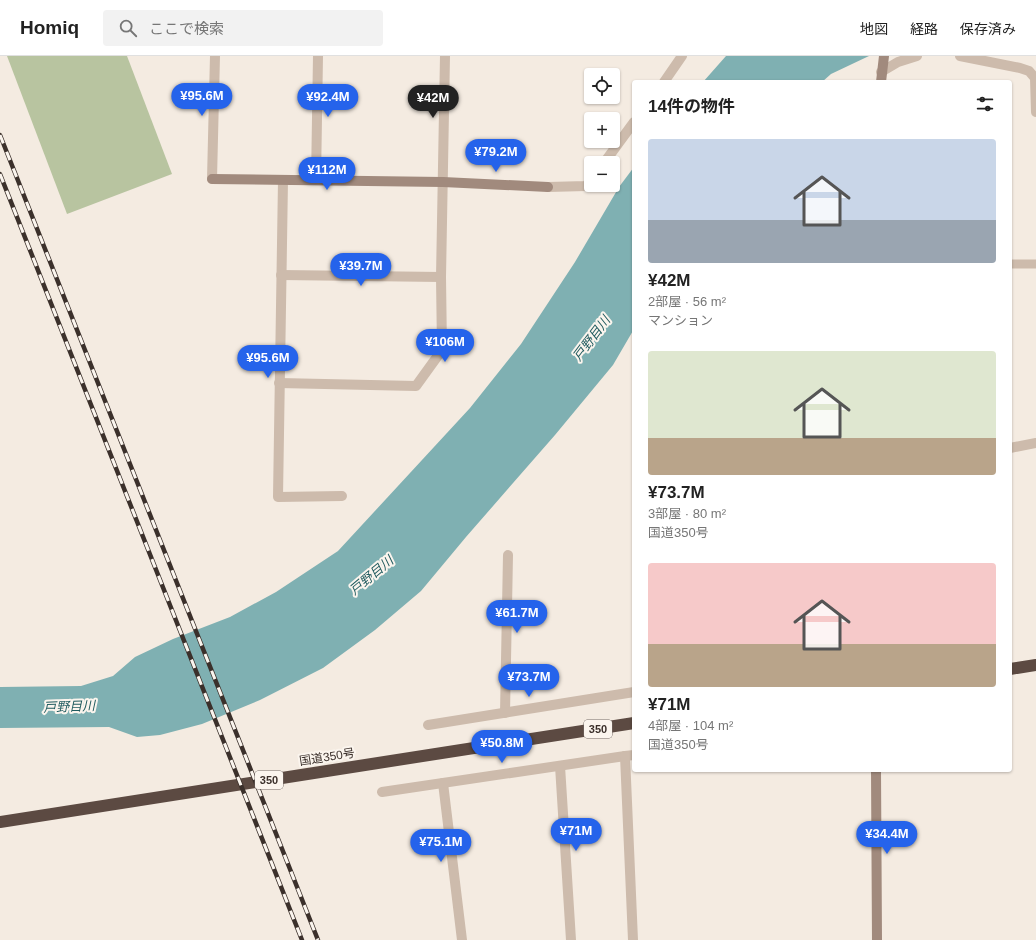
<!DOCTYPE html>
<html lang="ja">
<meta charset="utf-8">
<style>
body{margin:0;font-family:Arial,"Noto Sans JP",sans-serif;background:#f2f2f2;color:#222;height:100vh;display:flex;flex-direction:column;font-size:15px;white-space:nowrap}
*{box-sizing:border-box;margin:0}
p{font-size:13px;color:#767676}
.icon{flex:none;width:22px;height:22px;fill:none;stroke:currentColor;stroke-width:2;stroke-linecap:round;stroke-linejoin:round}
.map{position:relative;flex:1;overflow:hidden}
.side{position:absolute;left:632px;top:24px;width:380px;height:692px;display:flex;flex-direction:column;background:#fff;border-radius:4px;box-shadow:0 1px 3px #0004}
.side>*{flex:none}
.controls{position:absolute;left:584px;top:12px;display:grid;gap:8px}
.controls a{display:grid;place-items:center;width:36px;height:36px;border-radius:4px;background:#fff;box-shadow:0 1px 3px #0004;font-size:20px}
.price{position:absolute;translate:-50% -34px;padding:0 9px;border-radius:14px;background:#2563eb;color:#fff;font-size:13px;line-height:26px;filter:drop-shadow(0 1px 2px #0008)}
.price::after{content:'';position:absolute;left:50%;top:24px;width:12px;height:9px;margin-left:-6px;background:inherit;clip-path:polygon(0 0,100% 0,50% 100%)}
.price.current{background:#222;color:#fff}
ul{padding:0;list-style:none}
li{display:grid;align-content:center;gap:8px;height:212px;padding:0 16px}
li span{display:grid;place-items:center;height:124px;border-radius:4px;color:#555}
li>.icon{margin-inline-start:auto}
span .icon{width:72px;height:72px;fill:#fffc;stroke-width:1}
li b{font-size:17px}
h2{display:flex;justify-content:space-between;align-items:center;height:48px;padding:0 16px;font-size:17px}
header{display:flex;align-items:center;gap:24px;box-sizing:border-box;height:56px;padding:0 20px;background:#fff;border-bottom:1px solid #e0e0e0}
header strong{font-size:19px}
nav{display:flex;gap:22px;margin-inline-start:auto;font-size:14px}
.search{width:280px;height:36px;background:#f2f2f2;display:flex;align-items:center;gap:10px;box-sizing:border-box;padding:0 14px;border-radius:4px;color:#767676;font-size:15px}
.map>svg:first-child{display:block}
</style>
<header>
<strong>Homiq</strong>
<div class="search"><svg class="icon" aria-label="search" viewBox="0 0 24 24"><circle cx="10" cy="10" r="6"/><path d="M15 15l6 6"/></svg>ここで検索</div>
<nav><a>地図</a><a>経路</a><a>保存済み</a></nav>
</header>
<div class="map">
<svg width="1036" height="884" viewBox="0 0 1036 884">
<rect width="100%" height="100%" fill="#f4ebe1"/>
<polygon fill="#b8c4a0" points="7,0 127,0 172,118 67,158"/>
<g fill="#7fb0b2">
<polygon points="726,0 869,0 831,18 822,26 703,26"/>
<polygon points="634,111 634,273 613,309 555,379 466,481 421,535 375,574 323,612 260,644 202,668 160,679 137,681 109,671 0,672 0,631 81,630 113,620 135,601 173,583 230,561 276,536 338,495 470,352 521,288 575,206 619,131"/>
</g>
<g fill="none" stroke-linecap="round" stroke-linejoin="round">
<polyline stroke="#cdbbac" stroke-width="9" points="1010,208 1036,208"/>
<g stroke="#cdbbac" stroke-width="10">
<polyline points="960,0 1020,12 1029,15 1035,22 1036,56"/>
<polyline points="881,16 898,6 917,0"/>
<polyline points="664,26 682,0"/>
<polyline points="604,107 634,66"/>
<polyline points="212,123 215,0"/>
<polyline points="283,124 278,441 342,440"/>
<polyline points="316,124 318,0"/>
<polyline points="548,131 586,130 591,124"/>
<polyline points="281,219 441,221"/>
<polyline points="279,327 416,330 442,294 441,221 445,0"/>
<polyline points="1010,392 1036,387"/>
<polyline points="505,657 508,499"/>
<polyline points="428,669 634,636"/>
<polyline points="560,710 571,884"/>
<polyline points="443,727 462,884"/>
<polyline points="382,736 625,700"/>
<polyline points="633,884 625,700 634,699"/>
</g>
<g stroke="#a18a7d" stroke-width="10">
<polyline points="881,26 884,0"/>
<polyline points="212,123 443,126 548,131"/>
<polyline points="876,714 877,884"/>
</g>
<g stroke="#5c4a42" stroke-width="12">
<polyline points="1010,613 1036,609"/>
<polyline points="0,766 634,667"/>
</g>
<defs>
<g id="rail">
<polyline points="0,79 318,884"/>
<polyline points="0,118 302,884"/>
</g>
</defs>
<use href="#rail" stroke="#3b302b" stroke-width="4.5"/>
<use href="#rail" stroke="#fbf5ee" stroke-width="3" stroke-dasharray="9" stroke-linecap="butt"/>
</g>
<g text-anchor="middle" stroke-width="4" stroke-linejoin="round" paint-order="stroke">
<g fill="#fbf5ee" stroke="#756b66" stroke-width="1">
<rect x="584" y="664" width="28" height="18" rx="3"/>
<rect x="255" y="715" width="28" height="18" rx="3"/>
</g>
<g font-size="11" font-weight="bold" fill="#3b302b">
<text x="598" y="677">350</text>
<text x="269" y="728">350</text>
</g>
<g font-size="12" fill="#3b302b" stroke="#fbf5ee">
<text transform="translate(327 701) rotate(-9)" y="4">国道350号</text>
</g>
<g font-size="13" font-style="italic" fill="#1f5a5e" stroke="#fbf5ee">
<text transform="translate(591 282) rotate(-53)" y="5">戸野目川</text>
<text transform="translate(371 519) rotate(-40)" y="5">戸野目川</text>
<text transform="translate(69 650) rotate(-2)" y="5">戸野目川</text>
</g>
</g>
</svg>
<div class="controls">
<a><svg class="icon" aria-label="locate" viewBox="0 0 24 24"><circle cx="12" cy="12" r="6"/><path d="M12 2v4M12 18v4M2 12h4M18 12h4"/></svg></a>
<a>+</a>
<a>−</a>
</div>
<b class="price" style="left:202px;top:61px">¥95.6M</b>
<b class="price" style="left:328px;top:62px">¥92.4M</b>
<b class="price current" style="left:433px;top:63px">¥42M</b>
<b class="price" style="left:496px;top:117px">¥79.2M</b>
<b class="price" style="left:327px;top:135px">¥112M</b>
<b class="price" style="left:361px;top:231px">¥39.7M</b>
<b class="price" style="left:445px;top:307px">¥106M</b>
<b class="price" style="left:268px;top:323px">¥95.6M</b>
<b class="price" style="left:517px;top:578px">¥61.7M</b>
<b class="price" style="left:529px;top:642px">¥73.7M</b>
<b class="price" style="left:502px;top:708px">¥50.8M</b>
<b class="price" style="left:576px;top:796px">¥71M</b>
<b class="price" style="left:887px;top:799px">¥34.4M</b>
<b class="price" style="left:441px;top:807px">¥75.1M</b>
<section class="side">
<h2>14件の物件<svg class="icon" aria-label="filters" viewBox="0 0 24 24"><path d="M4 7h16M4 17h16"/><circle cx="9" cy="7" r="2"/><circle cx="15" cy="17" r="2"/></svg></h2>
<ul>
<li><span style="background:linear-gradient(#c9d6e8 65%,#9aa5b1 0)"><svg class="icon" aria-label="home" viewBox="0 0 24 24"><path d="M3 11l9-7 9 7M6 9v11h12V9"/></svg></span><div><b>¥42M</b><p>2部屋 · 56 m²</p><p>マンション</p></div></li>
<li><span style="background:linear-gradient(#dfe7d0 70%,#b9a48a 0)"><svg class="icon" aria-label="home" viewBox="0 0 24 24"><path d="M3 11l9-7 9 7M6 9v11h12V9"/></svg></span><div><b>¥73.7M</b><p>3部屋 · 80 m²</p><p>国道350号</p></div></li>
<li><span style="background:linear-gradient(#f6c9c9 65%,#b9a48a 0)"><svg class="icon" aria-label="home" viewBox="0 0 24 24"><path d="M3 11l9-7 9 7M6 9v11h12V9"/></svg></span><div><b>¥71M</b><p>4部屋 · 104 m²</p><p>国道350号</p></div></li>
</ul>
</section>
</div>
